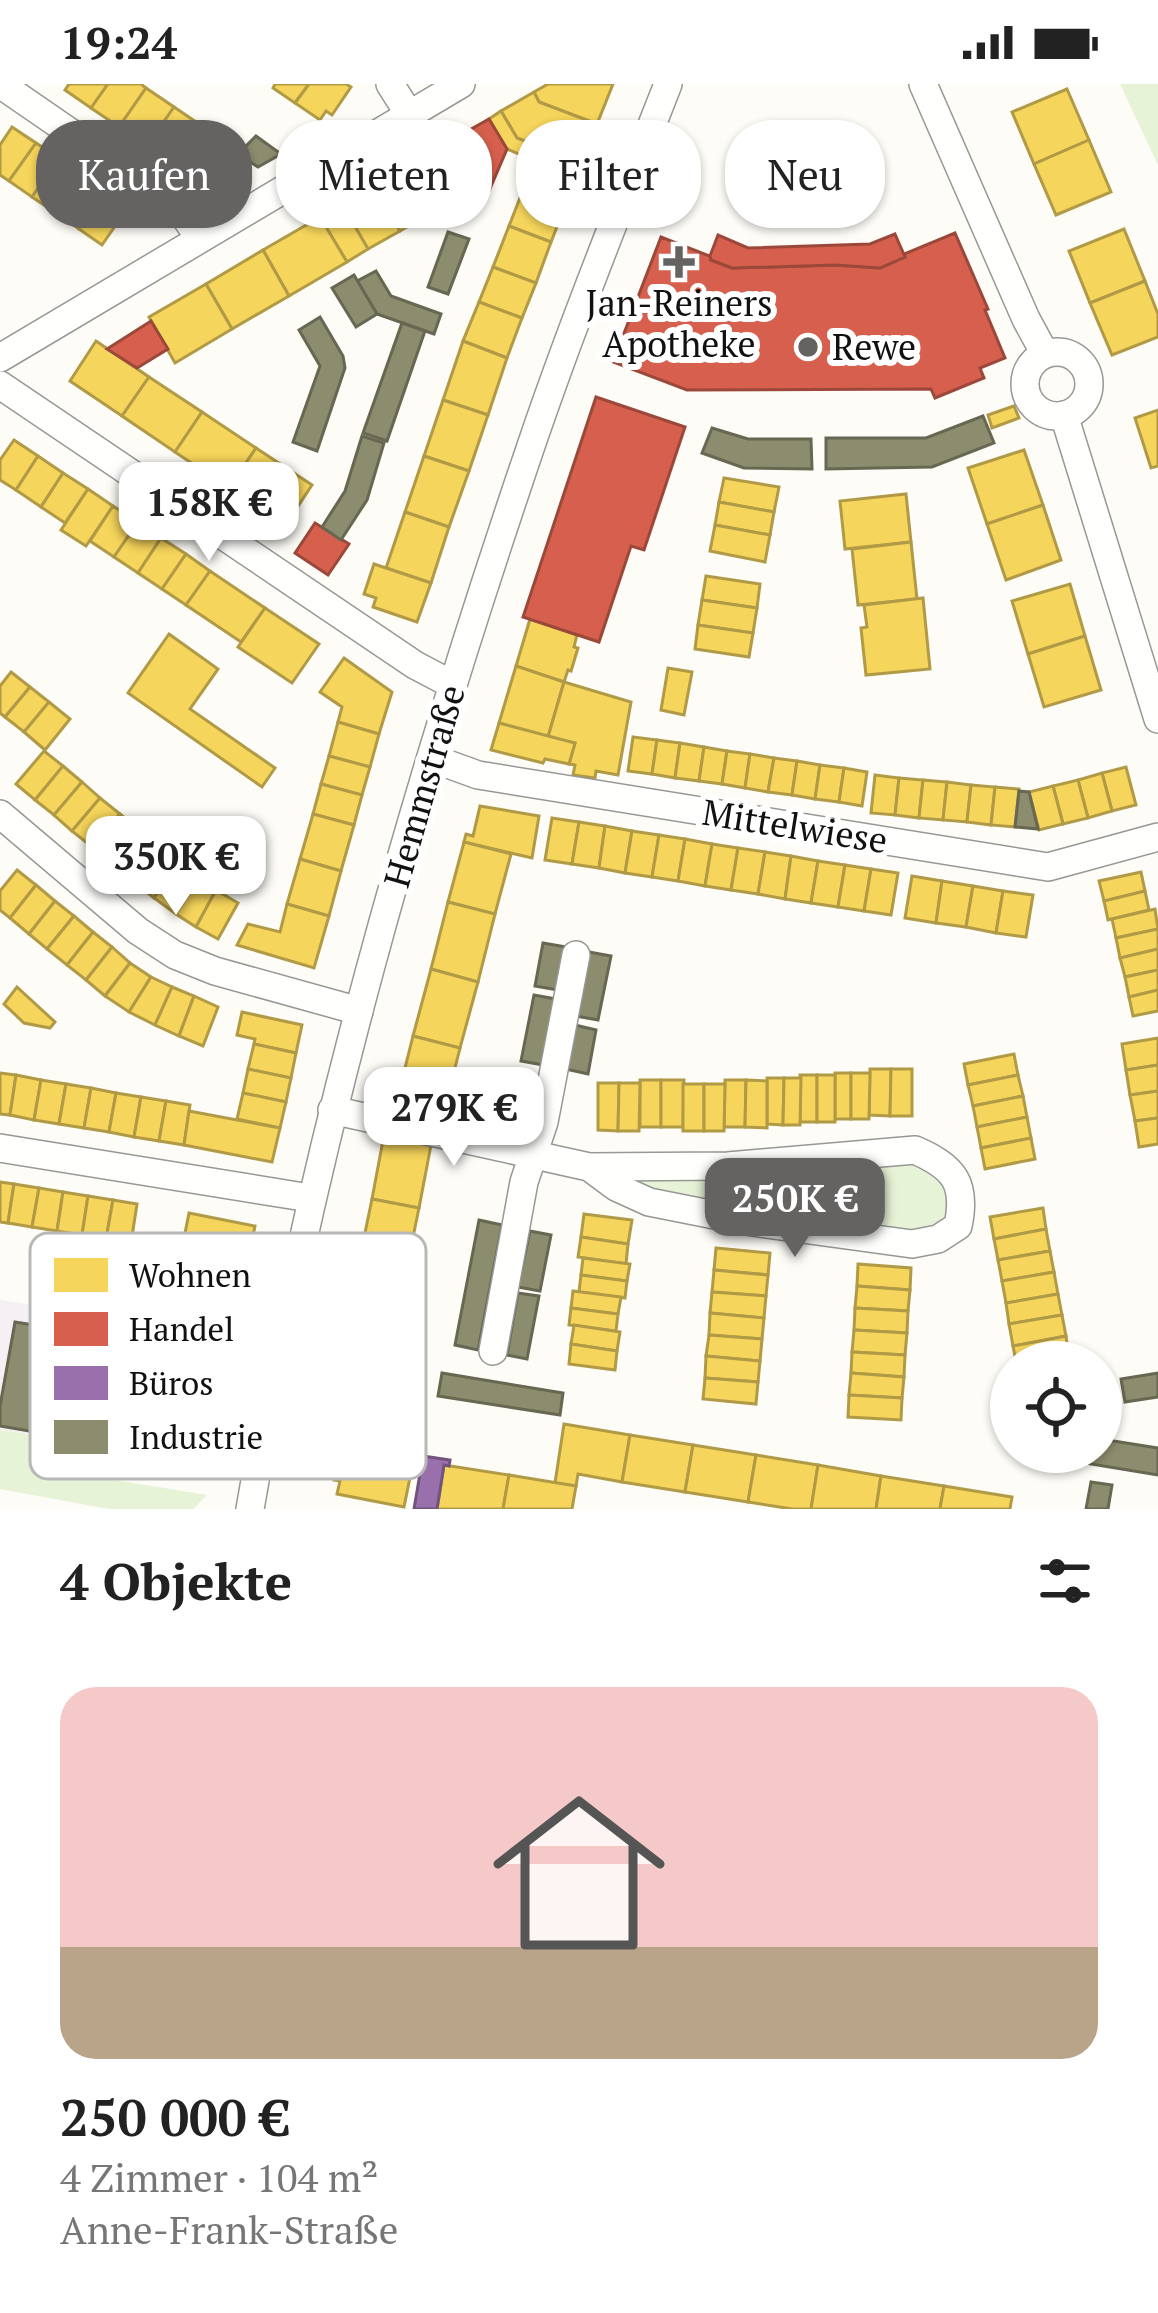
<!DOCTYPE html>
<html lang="de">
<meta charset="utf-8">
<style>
body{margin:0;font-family:"PT Serif",serif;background:#f6f6f6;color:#222;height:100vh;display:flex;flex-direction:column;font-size:45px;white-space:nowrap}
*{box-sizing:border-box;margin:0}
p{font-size:39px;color:#767676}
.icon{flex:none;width:66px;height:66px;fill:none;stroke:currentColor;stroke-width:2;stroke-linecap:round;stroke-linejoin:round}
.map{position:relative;height:1425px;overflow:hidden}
.side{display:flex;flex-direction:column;background:#fff;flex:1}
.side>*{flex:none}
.top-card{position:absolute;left:36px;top:36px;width:1086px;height:108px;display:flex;gap:24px}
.controls{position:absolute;left:990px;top:1257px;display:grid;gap:24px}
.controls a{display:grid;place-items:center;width:132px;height:132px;border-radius:50%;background:#fff;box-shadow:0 3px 9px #0004;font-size:60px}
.price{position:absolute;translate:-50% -102px;padding:0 27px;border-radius:24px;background:#fff;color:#222;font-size:39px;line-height:78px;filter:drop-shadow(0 3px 6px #0008)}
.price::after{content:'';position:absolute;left:50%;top:72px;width:36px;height:27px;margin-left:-18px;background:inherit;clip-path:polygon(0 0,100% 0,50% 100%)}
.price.active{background:#646362;color:#fff}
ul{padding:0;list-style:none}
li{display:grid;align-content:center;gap:24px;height:636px;padding:0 60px}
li+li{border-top:3px solid #e0e0e0}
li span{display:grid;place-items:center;height:372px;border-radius:36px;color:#555}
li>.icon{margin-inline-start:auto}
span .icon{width:216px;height:216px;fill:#fffc;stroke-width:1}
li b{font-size:51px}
h2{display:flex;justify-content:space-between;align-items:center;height:144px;padding:0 60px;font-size:51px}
.pill{padding:0 42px;border-radius:48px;background:#fff;box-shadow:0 3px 9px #0004;font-size:42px;line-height:108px}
.pill.active{background:#646362;color:#fff}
.status{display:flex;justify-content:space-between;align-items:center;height:84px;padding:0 60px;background:#fff;direction:ltr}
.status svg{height:33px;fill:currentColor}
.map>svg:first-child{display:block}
</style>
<div class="status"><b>19:24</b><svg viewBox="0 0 49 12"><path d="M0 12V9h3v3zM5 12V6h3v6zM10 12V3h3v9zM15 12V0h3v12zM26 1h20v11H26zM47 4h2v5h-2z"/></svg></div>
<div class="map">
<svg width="1158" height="1425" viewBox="0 0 1158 1425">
<rect width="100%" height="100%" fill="#fdfcf7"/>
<polygon fill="#f5f0f3" points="129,1161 145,1164 117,1362 0,1346 0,1216 117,1234"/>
<g fill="#e7f3d7">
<polygon points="1120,0 1158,0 1158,81"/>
<polygon points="899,1074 941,1090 951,1132 941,1145 919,1149 654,1110 623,1090"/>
<polygon points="0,1346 101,1360 97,1393 207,1411 193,1425 109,1425 0,1405"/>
</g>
<g fill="#f6d55c" stroke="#b19a46" stroke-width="3">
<polygon points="69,0 108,0 91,24 65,6"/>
<polygon points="108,0 141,0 146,4 119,43 91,24"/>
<polygon points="275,0 309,0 295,19 273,4"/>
<polygon points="309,0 346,0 351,3 332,31 326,27 320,36 295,19"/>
<polygon points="548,0 613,0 597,40 539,18 534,8"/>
<polygon points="146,4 174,23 147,62 119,43"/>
<polygon points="1067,5 1089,56 1034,80 1012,28"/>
<polygon points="534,8 539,18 597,40 582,79 517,54 501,27"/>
<polygon points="174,23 202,42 175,81 147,62"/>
<polygon points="501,27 517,54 582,79 567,117 525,101 535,77 507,65 489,35"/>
<polygon points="202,42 230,61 203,100 175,81"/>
<polygon points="12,43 36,59 9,97 0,91 0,61"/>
<polygon points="1089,56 1111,108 1056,131 1034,80"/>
<polygon points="448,58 475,103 400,147 373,102"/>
<polygon points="36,59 59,74 32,113 9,97"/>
<polygon points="59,74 82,90 56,129 32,113"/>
<polygon points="82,90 105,106 79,145 56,129"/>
<polygon points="525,101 567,117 551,158 509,142"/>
<polygon points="373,102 400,147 368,165 342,120"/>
<polygon points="105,106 129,122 102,161 79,145"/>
<polygon points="342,120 368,165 347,178 320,133"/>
<polygon points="320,133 347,178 289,212 263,166"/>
<polygon points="509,142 551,158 536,199 493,183"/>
<polygon points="1124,145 1145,197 1090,219 1069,167"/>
<polygon points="263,166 289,212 232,245 206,200"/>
<polygon points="493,183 536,199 522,234 479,218"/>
<polygon points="1145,197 1158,230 1158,253 1112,271 1090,219"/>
<polygon points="206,200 232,245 175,279 149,233"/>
<polygon points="479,218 522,234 507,274 463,257"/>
<polygon points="96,257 149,293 122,332 70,297"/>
<polygon points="463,257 507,274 488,331 443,316"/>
<polygon points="149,293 202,328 175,368 122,332"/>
<polygon points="443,316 488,331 469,387 424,372"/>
<polygon points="1014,322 1019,334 992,344 988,331"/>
<polygon points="1158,326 1158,382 1151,384 1135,334"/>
<polygon points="202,328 256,364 229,404 175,368"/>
<polygon points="14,356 38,372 16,406 0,396 0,376"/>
<polygon points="256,364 312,401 285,442 229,404"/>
<polygon points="1024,366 1043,421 987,440 968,384"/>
<polygon points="38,372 63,389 41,423 16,406"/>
<polygon points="424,372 469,387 449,443 405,428"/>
<polygon points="63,389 88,405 65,439 41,423"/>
<polygon points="724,394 779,403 774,428 719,418"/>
<polygon points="88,405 113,422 86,462 61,446"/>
<polygon points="906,410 911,458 845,465 840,417"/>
<polygon points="719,418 774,428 770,451 715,441"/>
<polygon points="1043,421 1061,476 1006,496 987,440"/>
<polygon points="113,422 138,438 114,473 90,457"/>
<polygon points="405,428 449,443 431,499 386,484"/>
<polygon points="138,438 161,454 138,489 114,473"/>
<polygon points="715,441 770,451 765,478 710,467"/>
<polygon points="161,454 186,470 162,505 138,489"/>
<polygon points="911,458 917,515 858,521 852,465"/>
<polygon points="186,470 210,487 186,521 162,505"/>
<polygon points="374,480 431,499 417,538 373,523 376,514 364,510"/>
<polygon points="210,487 265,524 241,558 186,521"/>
<polygon points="706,492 760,500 757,524 702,516"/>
<polygon points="1070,500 1085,552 1028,570 1012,517"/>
<polygon points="923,514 930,585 866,591 861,544 867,543 864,521"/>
<polygon points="702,516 757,524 753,549 698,541"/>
<polygon points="265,524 319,560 292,599 238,563"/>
<polygon points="530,535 577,551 574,563 578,564 571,587 568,586 564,598 516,582"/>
<polygon points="698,541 753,549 749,573 695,565"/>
<polygon points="169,550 218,585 190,625 275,684 262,703 128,609"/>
<polygon points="1085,552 1101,606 1044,623 1028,570"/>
<polygon points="344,574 392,608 379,650 338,638 342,623 320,608"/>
<polygon points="516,582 564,598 548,653 499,639"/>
<polygon points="668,584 692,588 684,631 661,626"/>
<polygon points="11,588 30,603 5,633 0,629 0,602"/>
<polygon points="564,598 631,618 618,691 596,687 595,694 573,691 575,681 569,680 575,659 548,653"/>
<polygon points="30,603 49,618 24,648 5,633"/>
<polygon points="49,618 70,635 45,666 24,648"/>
<polygon points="338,638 379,650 370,683 329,672"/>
<polygon points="499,639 575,659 569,680 545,675 543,679 491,666"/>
<polygon points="633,653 657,656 652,690 628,687"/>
<polygon points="657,656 680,659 675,694 652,690"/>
<polygon points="680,659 704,663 699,697 675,694"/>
<polygon points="704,663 727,667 722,700 699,697"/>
<polygon points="44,667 63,682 35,716 16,700"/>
<polygon points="727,667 750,670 745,704 722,700"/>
<polygon points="750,670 774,674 768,708 745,704"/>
<polygon points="329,672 370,683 362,711 321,700"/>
<polygon points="774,674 797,677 792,711 768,708"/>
<polygon points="797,677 820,681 815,715 792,711"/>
<polygon points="820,681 844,684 839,718 815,715"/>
<polygon points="63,682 82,698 54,731 35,716"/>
<polygon points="1126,683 1136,721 1112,727 1102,689"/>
<polygon points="844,684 867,688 862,722 839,718"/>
<polygon points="1102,689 1112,727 1088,734 1078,696"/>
<polygon points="875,691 899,694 895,731 871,729"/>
<polygon points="899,694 923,696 919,734 895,731"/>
<polygon points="923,696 947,698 943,736 919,734"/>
<polygon points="1078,696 1088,734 1063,740 1053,702"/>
<polygon points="82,698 100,714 72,747 54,731"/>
<polygon points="947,698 971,701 967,738 943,736"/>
<polygon points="321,700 362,711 354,741 313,730"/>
<polygon points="971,701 995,703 991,741 967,738"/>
<polygon points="1053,702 1063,740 1039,746 1029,708"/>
<polygon points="995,703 1019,705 1015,743 991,741"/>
<polygon points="100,714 120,730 92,763 72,747"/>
<polygon points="480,722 539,732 532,774 464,758 466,750 473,752"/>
<polygon points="120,730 140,747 113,780 92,763"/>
<polygon points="313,730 354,741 341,787 300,775"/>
<polygon points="552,734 579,738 572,780 545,776"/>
<polygon points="579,738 605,742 599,784 572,780"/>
<polygon points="605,742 632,747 625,789 599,784"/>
<polygon points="140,747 161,764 134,798 113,780"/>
<polygon points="632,747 659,751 652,793 625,789"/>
<polygon points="659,751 685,755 678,797 652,793"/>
<polygon points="685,755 712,760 705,802 678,797"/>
<polygon points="464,758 511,770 495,830 448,818"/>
<polygon points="712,760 738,764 731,806 705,802"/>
<polygon points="161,764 177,779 154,814 134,798"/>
<polygon points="738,764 765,768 758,810 731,806"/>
<polygon points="765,768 791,772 785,815 758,810"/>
<polygon points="791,772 818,777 811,819 785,815"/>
<polygon points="300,775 341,787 329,832 287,820"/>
<polygon points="818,777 845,781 838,823 811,819"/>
<polygon points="177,779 197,796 176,830 154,814"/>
<polygon points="845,781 871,785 864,827 838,823"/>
<polygon points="871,785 898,789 891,831 864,827"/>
<polygon points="17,786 36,801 10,834 0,826 0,807"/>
<polygon points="1141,788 1145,807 1104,817 1099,797"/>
<polygon points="912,792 942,797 936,839 905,834"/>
<polygon points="197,796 216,806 196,843 176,830"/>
<polygon points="942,797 973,802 966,843 936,839"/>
<polygon points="36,801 55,817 29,850 10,834"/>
<polygon points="973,802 1003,807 996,849 966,843"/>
<polygon points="216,806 238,819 218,855 196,843"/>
<polygon points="1003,807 1033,811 1026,853 996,849"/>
<polygon points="1145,807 1149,826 1108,836 1104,817"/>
<polygon points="55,817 74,832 47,865 29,850"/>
<polygon points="448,818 495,830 478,898 431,885"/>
<polygon points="287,820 329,832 314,884 237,861 248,840 280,848"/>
<polygon points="1155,825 1158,845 1116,854 1112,835"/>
<polygon points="74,832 93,848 67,881 47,865"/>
<polygon points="1158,845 1158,865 1120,874 1116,854"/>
<polygon points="93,848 112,863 86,896 67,881"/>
<polygon points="112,863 130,879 105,912 86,896"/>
<polygon points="1158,865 1158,886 1125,893 1120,874"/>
<polygon points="130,879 151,893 129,928 105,912"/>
<polygon points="431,885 478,898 460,964 413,952"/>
<polygon points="1158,886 1158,906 1129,913 1125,893"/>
<polygon points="151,893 172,903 155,941 129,928"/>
<polygon points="17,903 55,938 50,944 24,939 4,920"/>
<polygon points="172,903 194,912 179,952 155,941"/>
<polygon points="1158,906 1158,927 1133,932 1129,913"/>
<polygon points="194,912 218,923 203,962 179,952"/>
<polygon points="242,928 302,941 296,969 254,960 255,955 237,951"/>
<polygon points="413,952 460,964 443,1031 396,1020"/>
<polygon points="1158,954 1158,981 1126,986 1122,960"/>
<polygon points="254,960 296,969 291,994 248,985"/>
<polygon points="1014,970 1018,991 968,1001 964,980"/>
<polygon points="1158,981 1158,1007 1130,1011 1126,986"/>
<polygon points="248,985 291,994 286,1018 243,1009"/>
<polygon points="870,985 891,985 890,1032 869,1031"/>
<polygon points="891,985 912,985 912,1032 890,1032"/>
<polygon points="0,989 16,991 10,1031 0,1030"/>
<rect x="835" y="989" width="16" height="46"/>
<polygon points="851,989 870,989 869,1035 851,1035"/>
<polygon points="16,991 41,996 34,1036 10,1031"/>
<rect x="800" y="991" width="17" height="47"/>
<rect x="817" y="991" width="18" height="47"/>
<polygon points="1018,991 1023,1012 973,1022 968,1001"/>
<polygon points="767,994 784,994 783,1041 767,1040"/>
<polygon points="784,994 801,994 800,1041 783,1041"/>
<polygon points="41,996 66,1000 59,1040 34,1036"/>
<rect x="640" y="996" width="21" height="47"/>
<polygon points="661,996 684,996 683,1043 661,1043"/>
<polygon points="725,996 746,996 745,1043 724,1043"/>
<polygon points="746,996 767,997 767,1044 745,1043"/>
<polygon points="598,999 619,999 618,1047 598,1046"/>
<polygon points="619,999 640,999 639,1047 618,1047"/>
<polygon points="66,1000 91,1004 84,1044 59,1040"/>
<rect x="683" y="1000" width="21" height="47"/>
<polygon points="704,1000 725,1000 724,1047 704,1047"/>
<polygon points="91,1004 116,1009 109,1048 84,1044"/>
<polygon points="1158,1007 1158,1034 1135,1037 1130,1011"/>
<polygon points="116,1009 141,1013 134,1053 109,1048"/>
<polygon points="243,1009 286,1018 280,1044 237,1035"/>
<polygon points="1023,1012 1027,1033 977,1043 973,1022"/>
<polygon points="141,1013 166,1017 159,1057 134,1053"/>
<polygon points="166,1017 190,1021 184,1061 159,1057"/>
<polygon points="189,1027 280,1044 272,1078 184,1061"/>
<polygon points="1027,1033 1031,1054 981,1064 977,1043"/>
<polygon points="1158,1034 1158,1060 1139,1063 1135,1037"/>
<polygon points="384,1051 431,1061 419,1124 372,1115"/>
<polygon points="1031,1054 1035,1075 985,1085 981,1064"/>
<polygon points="0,1098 14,1100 8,1139 0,1138"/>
<polygon points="14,1100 39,1104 32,1143 8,1139"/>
<polygon points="39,1104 63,1108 57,1147 32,1143"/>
<polygon points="63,1108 88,1112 82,1151 57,1147"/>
<polygon points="88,1112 113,1116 106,1155 82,1151"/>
<polygon points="372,1115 419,1124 406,1187 359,1178"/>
<polygon points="113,1116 137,1120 131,1159 106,1155"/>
<polygon points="1043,1124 1046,1145 994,1155 990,1133"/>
<polygon points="189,1129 255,1142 249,1172 183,1159"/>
<polygon points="584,1130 632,1136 628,1160 581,1153"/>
<polygon points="1046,1145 1050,1167 998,1176 994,1155"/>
<polygon points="581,1153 628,1160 626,1180 578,1173"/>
<polygon points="716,1164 770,1169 768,1191 714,1186"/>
<polygon points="1050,1167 1054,1188 1002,1197 998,1176"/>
<polygon points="583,1174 630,1180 627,1197 581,1191"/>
<polygon points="858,1180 911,1184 910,1206 857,1202"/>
<polygon points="714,1186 768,1191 766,1212 712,1208"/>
<polygon points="1054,1188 1058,1210 1006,1219 1002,1197"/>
<polygon points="581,1191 627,1197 625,1214 579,1208"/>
<polygon points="857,1202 910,1206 908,1227 855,1224"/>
<polygon points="573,1207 621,1213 618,1230 571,1224"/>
<polygon points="712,1208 766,1212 764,1234 710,1229"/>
<polygon points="1058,1210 1062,1231 1009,1240 1006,1219"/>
<polygon points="571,1224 618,1230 616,1247 569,1241"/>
<polygon points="855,1224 908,1227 907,1249 854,1246"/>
<polygon points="710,1229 764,1234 762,1255 709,1251"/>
<polygon points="1062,1231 1066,1252 1013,1262 1009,1240"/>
<polygon points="574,1241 620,1248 617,1267 571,1260"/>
<polygon points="854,1246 907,1249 905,1271 852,1268"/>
<polygon points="709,1251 762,1255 760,1277 706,1272"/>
<polygon points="1066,1252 1069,1274 1044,1278 1016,1278 1013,1262"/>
<polygon points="571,1260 617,1267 615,1286 569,1280"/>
<polygon points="852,1268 905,1271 904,1293 851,1289"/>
<polygon points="706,1272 760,1277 758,1298 705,1294"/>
<polygon points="851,1289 904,1293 902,1314 849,1311"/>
<polygon points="705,1294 758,1298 756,1320 703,1315"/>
<polygon points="849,1311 902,1314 901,1336 848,1333"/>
<polygon points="564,1340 630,1351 622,1398 578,1390 576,1402 555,1399"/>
<polygon points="630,1351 693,1361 685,1408 622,1398"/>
<polygon points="693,1361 756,1371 748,1418 685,1408"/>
<polygon points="395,1365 415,1369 404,1423 337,1410 340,1397 334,1396 339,1373 355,1376 357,1366 393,1373"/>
<polygon points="756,1371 818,1381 811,1425 792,1425 748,1418"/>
<polygon points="444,1381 509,1391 503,1425 437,1425"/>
<polygon points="818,1381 881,1392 876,1425 811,1425"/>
<polygon points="509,1391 576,1402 572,1425 503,1425"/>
<polygon points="881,1392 944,1402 940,1425 876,1425"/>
<polygon points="944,1402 1012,1413 1010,1425 940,1425"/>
</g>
<g fill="#d6604d" stroke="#9b483b" stroke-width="3">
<polygon points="489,35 507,65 486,114 471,106 475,103 448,58"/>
<polygon points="955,149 988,225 985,226 1005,274 980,284 984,294 935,314 931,305 687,306 613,278 661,153 712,173 711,176 732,184 836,181 880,184 905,173 904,170"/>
<polygon points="895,150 905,173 880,184 836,181 732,184 711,176 710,172 718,151 748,164 870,160"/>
<polygon points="151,237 168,265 137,284 107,265"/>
<polygon points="596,313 685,343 644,466 631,462 599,558 523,533"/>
<polygon points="315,439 349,460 328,491 295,469"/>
</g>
<polygon fill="#9970ab" stroke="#70547d" stroke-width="3" points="423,1372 450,1376 449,1382 444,1381 437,1425 414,1425"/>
<g fill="#8c8c6e" stroke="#676752" stroke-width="3">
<polygon points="256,52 281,70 258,83 238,70"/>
<polygon points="448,148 469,155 448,210 428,203"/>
<polygon points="376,187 391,212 441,230 434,250 377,230 357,197"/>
<polygon points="354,191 377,230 356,243 332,204"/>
<polygon points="320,233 343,272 345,284 317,367 293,358 320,282 299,246"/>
<polygon points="402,239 425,247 387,357 363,349"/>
<polygon points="983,332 994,359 932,383 826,385 826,354 926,354"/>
<polygon points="712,344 748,355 811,355 812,385 744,384 702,369"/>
<polygon points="362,352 384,359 367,416 341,456 322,443 345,407"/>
<polygon points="1019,707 1029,708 1038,745 1015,743"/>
<polygon points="543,859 566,863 558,906 535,902"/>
<polygon points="589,868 611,872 598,936 576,932"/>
<polygon points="534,911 556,915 543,981 521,977"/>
<polygon points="575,941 596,946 588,990 566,985"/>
<polygon points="479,1136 502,1141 478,1266 455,1261"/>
<polygon points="530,1147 551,1151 540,1207 518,1203"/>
<polygon points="518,1209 539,1212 527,1275 507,1271"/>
<polygon points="15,1238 59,1245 41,1349 0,1342 0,1322"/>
<polygon points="442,1289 563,1309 560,1331 438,1312"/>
<polygon points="1158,1289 1158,1313 1125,1318 1121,1295"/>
<polygon points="1101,1355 1158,1364 1158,1391 1067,1376 1068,1368 1101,1368"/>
<polygon points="1091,1398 1112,1401 1108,1425 1086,1425"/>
</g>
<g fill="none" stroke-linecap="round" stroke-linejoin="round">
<defs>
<g id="minor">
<polyline points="0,0 177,122 200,154"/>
<polyline points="390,0 409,30"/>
<polyline points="923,0 1026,235 1045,270"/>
<circle cx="1057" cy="300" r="32"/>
<polyline points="0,274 461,0"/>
<polyline points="0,301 415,581 453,601"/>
<polyline points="1064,331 1158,635"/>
<polyline points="431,674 478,691 1048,783 1158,753"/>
<polyline points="0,730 138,847 175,871 215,887 359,927"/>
<path d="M332,1026L589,1083L728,1082L915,1066C954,1083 967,1099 958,1142L938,1155L912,1160L745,1137L649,1118L616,1103L589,1083"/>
<polyline points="0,1064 310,1114"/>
<polyline points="493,1267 524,1098 544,1038 576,871"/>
<path d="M250,1425C312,1061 414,705 533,356C574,236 622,118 668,0"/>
</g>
</defs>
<use href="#minor" stroke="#979795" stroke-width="30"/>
<use href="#minor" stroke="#fffffe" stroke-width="27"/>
</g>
<g fill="#646362" stroke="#fff" stroke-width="4.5">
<path d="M673 160h12v12h12v12h-12v12h-12v-12h-12v-12h12z"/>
<circle cx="808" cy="263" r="12"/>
</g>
<g text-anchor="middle" stroke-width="12" stroke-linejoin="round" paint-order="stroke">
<g font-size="36" fill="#111" stroke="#fff">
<text x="679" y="232">Jan-Reiners<tspan x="679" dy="41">Apotheke</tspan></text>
<text x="832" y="276" text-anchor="start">Rewe</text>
</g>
<g font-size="36" fill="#111" stroke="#fff">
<text transform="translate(424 702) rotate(-74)" y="13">Hemmstraße</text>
<text transform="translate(795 742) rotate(9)" y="13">Mittelwiese</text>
</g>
</g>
<rect x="30" y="1149" width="396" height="246" rx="18" fill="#fff" stroke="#b8b8b8" stroke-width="3"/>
<rect x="54" y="1174" width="54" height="34" fill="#f6d55c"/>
<rect x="54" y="1228" width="54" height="34" fill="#d6604d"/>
<rect x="54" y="1282" width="54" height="34" fill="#9970ab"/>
<rect x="54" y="1336" width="54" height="34" fill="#8c8c6e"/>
<g font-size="33" fill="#111">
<text x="129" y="1203">Wohnen</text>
<text x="129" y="1257">Handel</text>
<text x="129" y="1311">Büros</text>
<text x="129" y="1365">Industrie</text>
</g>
</svg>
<div class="controls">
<a><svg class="icon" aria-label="locate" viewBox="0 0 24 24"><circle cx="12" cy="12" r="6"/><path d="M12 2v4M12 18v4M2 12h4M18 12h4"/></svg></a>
</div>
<b class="price" style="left:209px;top:480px">158K €</b>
<b class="price" style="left:176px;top:834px">350K €</b>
<b class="price" style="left:454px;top:1085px">279K €</b>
<b class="price active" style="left:795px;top:1176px">250K €</b>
<div class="top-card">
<a class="pill active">Kaufen</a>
<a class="pill">Mieten</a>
<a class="pill">Filter</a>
<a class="pill">Neu</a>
</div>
</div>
<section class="side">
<h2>4 Objekte<svg class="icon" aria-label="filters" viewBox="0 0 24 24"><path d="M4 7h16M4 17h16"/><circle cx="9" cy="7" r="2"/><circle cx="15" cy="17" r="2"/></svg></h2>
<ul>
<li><span style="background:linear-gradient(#f6c9c9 70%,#b9a48a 0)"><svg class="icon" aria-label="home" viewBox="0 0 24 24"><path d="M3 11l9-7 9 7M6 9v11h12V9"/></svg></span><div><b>250 000 €</b><p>4 Zimmer · 104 m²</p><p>Anne-Frank-Straße</p></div></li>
</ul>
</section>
